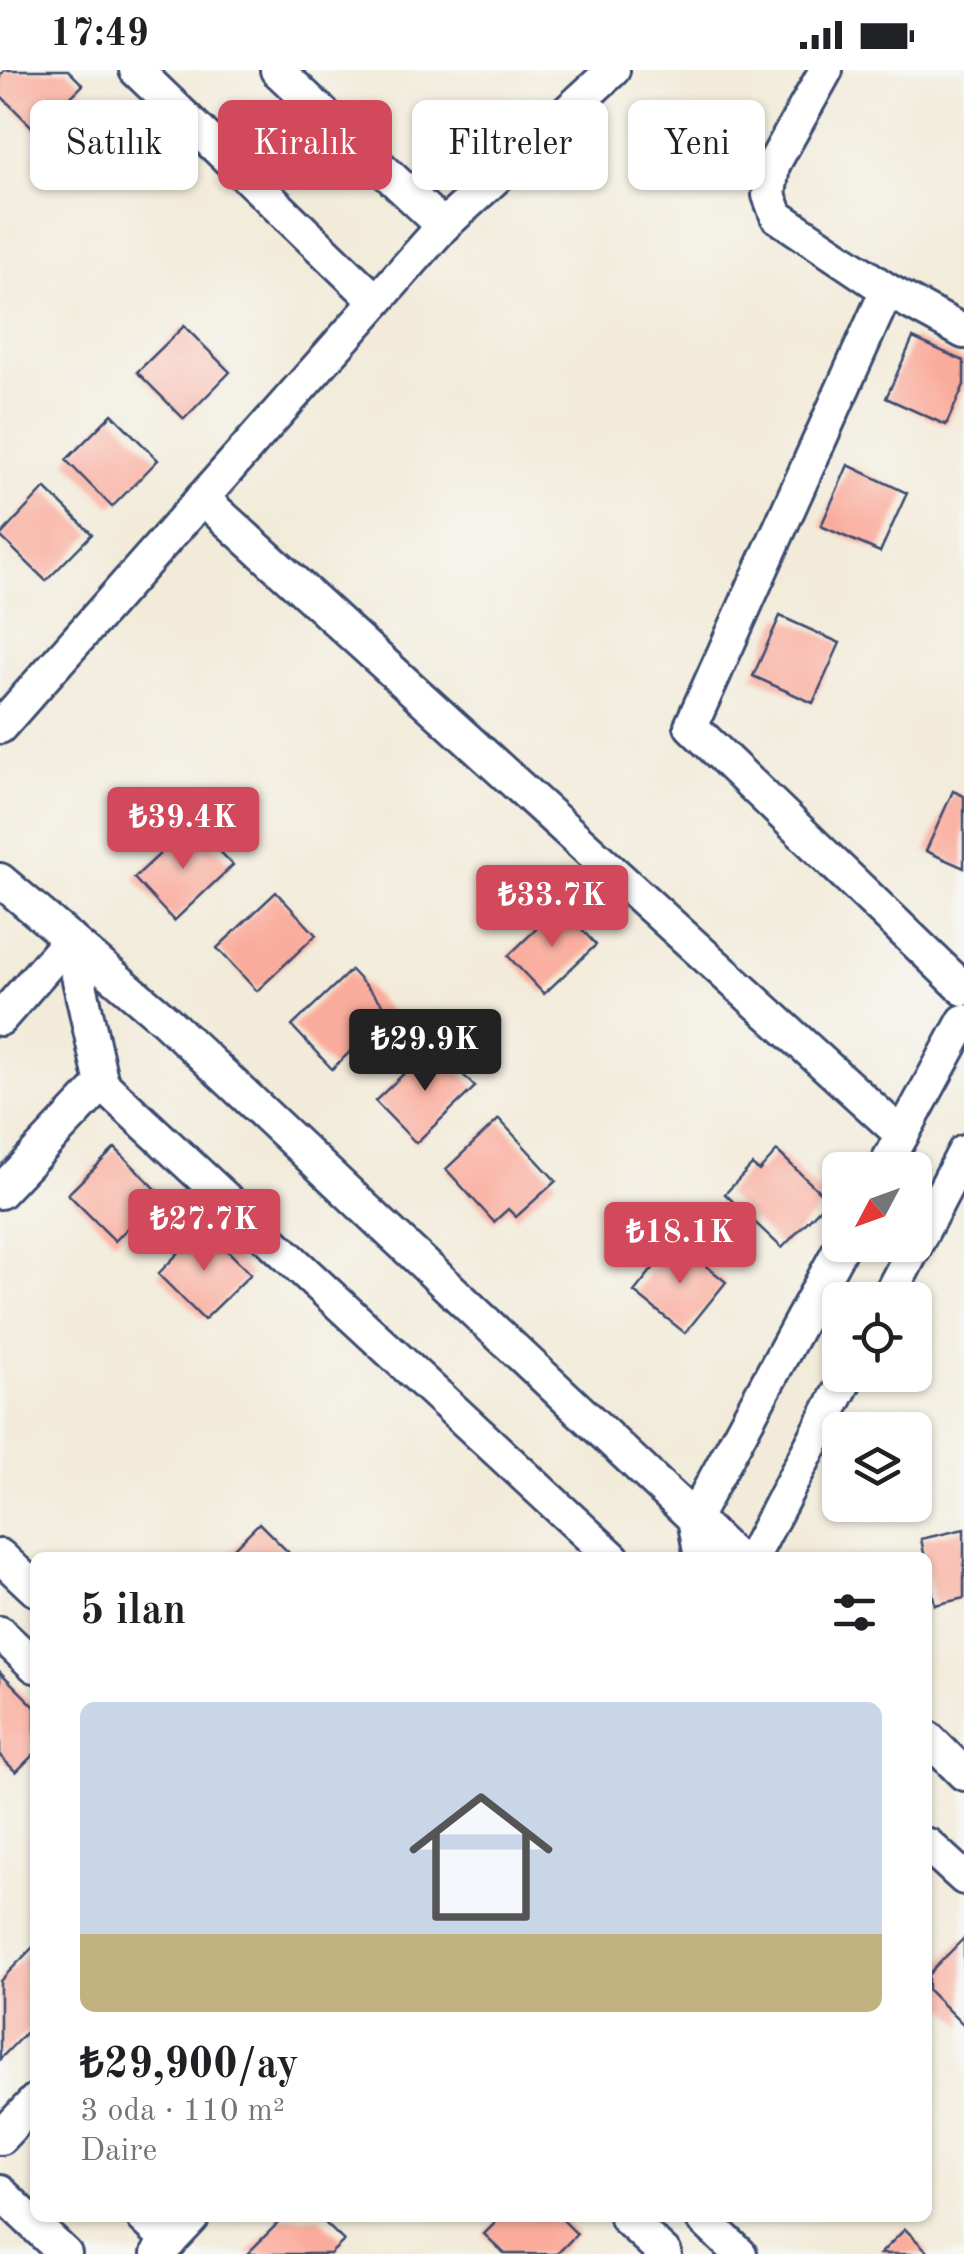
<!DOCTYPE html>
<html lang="tr">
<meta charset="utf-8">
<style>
body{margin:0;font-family:"Old Standard TT",serif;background:#f6f6f6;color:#202124;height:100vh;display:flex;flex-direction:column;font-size:38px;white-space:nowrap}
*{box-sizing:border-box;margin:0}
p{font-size:32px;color:#757577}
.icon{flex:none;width:55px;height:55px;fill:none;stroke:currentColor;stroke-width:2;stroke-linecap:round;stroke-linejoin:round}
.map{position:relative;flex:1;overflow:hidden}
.side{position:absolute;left:30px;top:1482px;width:902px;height:670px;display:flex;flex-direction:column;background:#fff;border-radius:15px;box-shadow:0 2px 8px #0004}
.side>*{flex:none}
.hud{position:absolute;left:30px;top:30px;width:905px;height:90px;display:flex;gap:20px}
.needle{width:65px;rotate:229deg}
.controls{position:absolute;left:822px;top:1082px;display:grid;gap:20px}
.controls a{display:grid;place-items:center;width:110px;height:110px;border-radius:15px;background:#fff;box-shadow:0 2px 8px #0004;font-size:50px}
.price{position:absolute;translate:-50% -85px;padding:0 22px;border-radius:10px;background:#d1495b;color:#fff;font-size:32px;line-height:65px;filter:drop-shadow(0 2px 5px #0008)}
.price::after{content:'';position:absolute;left:50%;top:60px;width:30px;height:22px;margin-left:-15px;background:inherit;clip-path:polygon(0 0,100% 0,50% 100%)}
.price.active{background:#222;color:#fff}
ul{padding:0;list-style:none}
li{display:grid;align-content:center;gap:20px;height:530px;padding:0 50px}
li span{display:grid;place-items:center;height:310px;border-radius:15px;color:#555}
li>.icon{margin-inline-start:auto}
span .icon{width:180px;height:180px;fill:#fffc;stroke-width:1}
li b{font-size:42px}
h2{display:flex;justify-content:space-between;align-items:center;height:120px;padding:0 50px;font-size:42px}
.chip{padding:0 35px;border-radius:15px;background:#fff;box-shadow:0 2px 8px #0004;font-size:35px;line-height:90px}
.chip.active{background:#d1495b;color:#fff}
.status{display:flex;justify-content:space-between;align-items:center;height:70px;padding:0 50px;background:#fff;direction:ltr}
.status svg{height:28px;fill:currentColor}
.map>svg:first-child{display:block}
</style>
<div class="status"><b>17:49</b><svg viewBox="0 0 49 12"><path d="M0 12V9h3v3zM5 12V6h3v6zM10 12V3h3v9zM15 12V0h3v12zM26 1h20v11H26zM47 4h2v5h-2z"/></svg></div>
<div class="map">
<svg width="964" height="2184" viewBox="0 0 964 2184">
<rect width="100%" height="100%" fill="#f6f6f2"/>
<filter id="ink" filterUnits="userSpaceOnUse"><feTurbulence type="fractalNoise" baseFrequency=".01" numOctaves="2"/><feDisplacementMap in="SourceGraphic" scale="20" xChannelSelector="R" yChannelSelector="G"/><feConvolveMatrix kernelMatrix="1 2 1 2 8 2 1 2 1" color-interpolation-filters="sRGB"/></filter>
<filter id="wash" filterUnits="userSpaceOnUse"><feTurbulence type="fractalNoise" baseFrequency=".0048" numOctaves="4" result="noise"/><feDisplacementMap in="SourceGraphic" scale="40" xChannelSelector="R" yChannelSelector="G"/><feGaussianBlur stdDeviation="2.25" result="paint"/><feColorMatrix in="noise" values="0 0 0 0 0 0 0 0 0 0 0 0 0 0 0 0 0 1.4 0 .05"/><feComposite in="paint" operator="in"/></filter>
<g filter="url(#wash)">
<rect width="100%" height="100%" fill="#f2ebd9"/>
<g id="blocks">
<g fill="#faac9c">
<polygon points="5,0 68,0 83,15 36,61 0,25 0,5"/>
<polygon points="184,256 230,302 184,349 137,302"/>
<polygon points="913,268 964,291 964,315 946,355 886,328"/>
<polygon points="112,344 158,390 112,437 66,390"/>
<polygon points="848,395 907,423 880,482 821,456"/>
<polygon points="45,418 92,464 46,511 0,466"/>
<polygon points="780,546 840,573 813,633 753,606"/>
<polygon points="953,721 964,726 964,798 926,781"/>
<polygon points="193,753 233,795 174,851 134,808"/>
<polygon points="276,822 316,865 257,921 217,878"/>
<polygon points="560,836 596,875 544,924 508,886"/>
<polygon points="351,900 391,943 332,999 292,956"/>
<polygon points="434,975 475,1017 416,1073 375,1031"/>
<polygon points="499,1049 556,1111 516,1147 508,1139 494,1152 446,1099"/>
<polygon points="115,1078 161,1124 115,1171 68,1124"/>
<polygon points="777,1081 828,1130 782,1178 725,1124 752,1095 759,1101"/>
<polygon points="204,1157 251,1204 204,1250 158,1204"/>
<polygon points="675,1171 726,1212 685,1263 634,1222"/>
<polygon points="259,1453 294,1488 224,1488"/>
<polygon points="964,1459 964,1528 935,1535 921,1469"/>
<polygon points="0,1602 35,1637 35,1683 16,1702 0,1686"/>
<polygon points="964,1868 964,1956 928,1920 928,1905"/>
<polygon points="35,1875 35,1953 0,1989 0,1911"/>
<polygon points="283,2148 320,2148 344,2171 330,2184 247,2184"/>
<polygon points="500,2148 561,2148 577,2164 557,2184 505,2184 484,2164"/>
<polygon points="905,2159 930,2184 880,2184"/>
</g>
</g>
</g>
<g filter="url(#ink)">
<use href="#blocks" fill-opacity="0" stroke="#3b4b70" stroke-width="2.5"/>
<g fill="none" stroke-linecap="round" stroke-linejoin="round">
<defs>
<g id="minor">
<polyline points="136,0 376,231"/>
<polyline points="277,0 443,156"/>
<polyline points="826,0 773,95 769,125 777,146 887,220 964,262"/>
<polyline points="887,220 691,656 964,919"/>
<polyline points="202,428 902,1065"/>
<polyline points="0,657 443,156 613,0"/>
<polyline points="0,810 165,950 736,1488"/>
<polyline points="70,869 102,1014 613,1488"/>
<polyline points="0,949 70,869"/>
<polyline points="883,1100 964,951"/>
<polyline points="0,1122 102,1014"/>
<polyline points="887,1230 964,1082"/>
<polyline points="0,1486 35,1519"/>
<polyline points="701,1488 694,1448 842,1175"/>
<polyline points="752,1488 848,1305"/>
<polyline points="0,1563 35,1596"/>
<polyline points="928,1668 964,1704"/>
<polyline points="928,1775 964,1808"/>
<polyline points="0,2068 35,2031"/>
<polyline points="0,2122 65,2184"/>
<polyline points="144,2148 170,2172"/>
<polyline points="626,2148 665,2184"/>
<polyline points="702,2148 740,2184"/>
<polyline points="158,2184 192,2148"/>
</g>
</defs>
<use href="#minor" stroke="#3b4b70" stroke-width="38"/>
<use href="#minor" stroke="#fff" stroke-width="32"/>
</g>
</g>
</svg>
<div class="controls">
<a><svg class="needle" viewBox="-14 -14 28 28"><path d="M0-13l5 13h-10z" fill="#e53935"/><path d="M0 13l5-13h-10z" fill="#757577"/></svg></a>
<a><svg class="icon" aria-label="locate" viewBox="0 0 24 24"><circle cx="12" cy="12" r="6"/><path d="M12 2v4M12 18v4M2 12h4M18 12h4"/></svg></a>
<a><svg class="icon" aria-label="layers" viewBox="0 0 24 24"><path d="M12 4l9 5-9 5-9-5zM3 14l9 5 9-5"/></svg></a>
</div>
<b class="price" style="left:183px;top:802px">₺39.4K</b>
<b class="price" style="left:552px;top:880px">₺33.7K</b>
<b class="price active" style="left:425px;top:1024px">₺29.9K</b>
<b class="price" style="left:204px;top:1204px">₺27.7K</b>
<b class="price" style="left:680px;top:1217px">₺18.1K</b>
<div class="hud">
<a class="chip">Satılık</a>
<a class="chip active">Kiralık</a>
<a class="chip">Filtreler</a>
<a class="chip">Yeni</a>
</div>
<section class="side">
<h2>5 ilan<svg class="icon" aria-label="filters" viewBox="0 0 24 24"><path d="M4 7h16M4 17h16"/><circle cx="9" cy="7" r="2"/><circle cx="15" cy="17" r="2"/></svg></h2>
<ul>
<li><span style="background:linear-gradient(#c9d6e8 75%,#c2b280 0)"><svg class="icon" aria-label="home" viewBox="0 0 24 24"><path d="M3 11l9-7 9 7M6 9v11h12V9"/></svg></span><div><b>₺29,900/ay</b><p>3 oda · 110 m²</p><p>Daire</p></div></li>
</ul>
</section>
</div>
